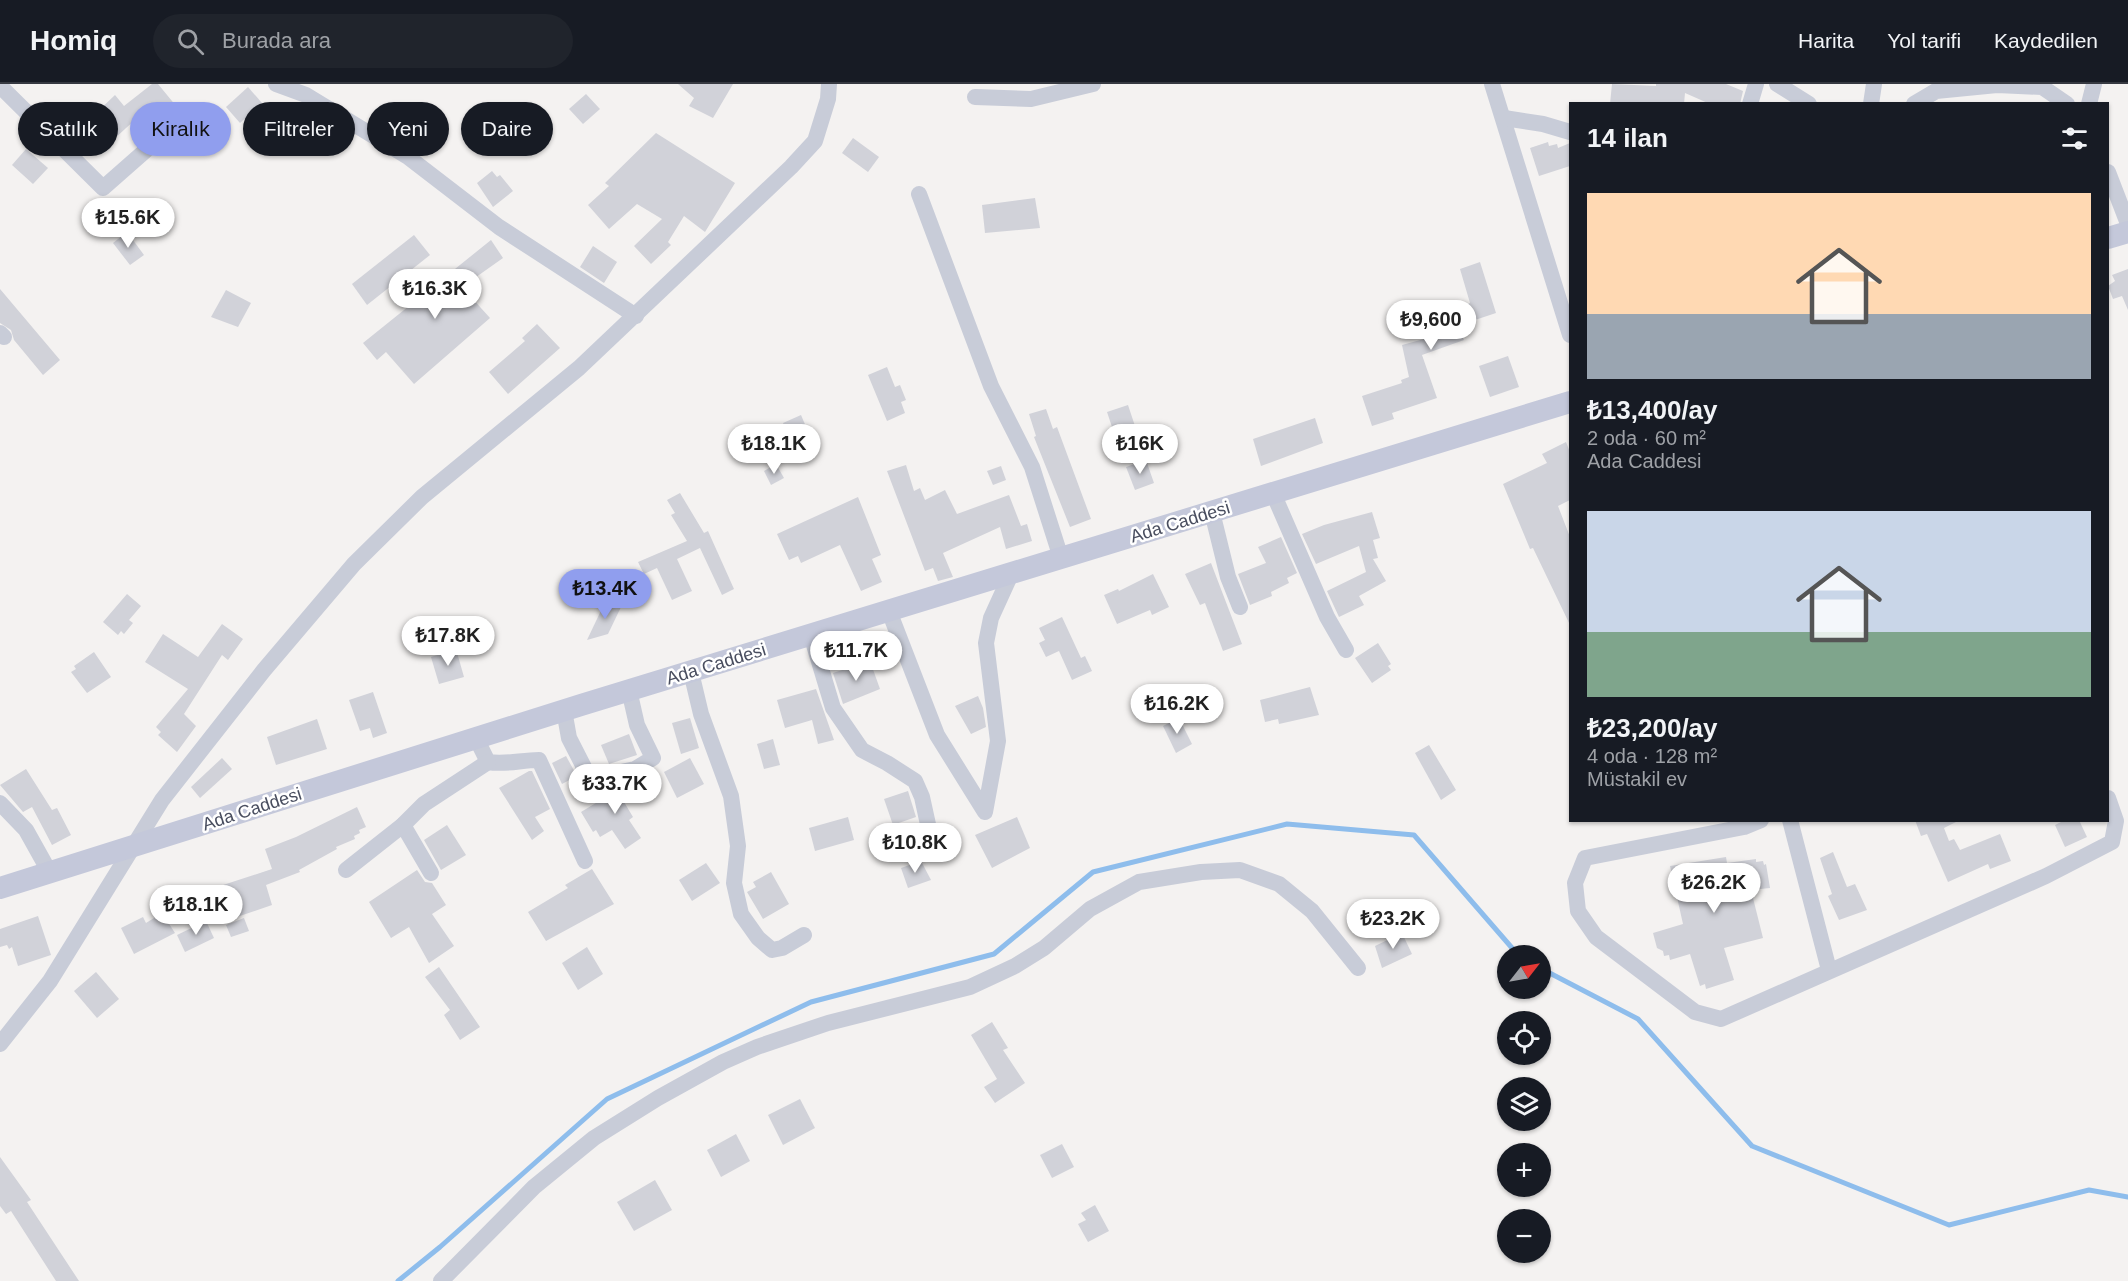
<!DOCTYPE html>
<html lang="tr">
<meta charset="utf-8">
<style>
body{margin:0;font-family:Arial,sans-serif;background:#20242c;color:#f1f3f6;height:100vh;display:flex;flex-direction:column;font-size:22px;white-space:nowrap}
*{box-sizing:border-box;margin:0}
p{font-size:20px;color:#9ea1a6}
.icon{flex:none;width:33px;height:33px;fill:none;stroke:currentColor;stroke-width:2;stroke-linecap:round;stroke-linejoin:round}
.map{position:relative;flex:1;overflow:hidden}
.sheet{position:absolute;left:1569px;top:18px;width:540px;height:720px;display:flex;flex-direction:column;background:#171b24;border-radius:0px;box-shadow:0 2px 4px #0004}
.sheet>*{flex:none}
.hud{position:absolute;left:18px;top:18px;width:570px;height:54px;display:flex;gap:12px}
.needle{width:39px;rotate:59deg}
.controls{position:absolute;left:1497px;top:861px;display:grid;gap:12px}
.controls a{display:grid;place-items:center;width:54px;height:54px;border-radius:50%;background:#171b24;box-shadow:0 2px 4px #0004;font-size:30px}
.price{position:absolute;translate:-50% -51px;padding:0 14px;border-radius:21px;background:#fff;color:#222;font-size:20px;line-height:39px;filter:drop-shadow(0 2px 3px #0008)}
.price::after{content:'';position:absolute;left:50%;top:36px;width:18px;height:14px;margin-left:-9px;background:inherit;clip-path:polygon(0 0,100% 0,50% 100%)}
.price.current{background:#909eee;color:#111}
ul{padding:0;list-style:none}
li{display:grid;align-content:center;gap:12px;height:318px;padding:0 18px}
li span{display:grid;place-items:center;height:186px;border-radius:0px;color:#555}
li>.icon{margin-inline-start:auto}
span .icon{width:108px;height:108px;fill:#fffc;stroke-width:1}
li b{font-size:26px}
h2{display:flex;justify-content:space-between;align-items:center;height:72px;padding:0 18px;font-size:26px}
.pill{padding:0 21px;border-radius:27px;background:#171b24;box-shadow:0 2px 4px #0004;font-size:21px;line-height:54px}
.pill.current{background:#909eee;color:#111}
header{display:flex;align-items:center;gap:36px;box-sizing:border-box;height:84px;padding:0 30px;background:#171b24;border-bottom:2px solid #363941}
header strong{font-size:28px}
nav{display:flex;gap:33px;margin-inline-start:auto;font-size:21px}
.search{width:420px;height:54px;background:#20242c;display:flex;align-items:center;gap:15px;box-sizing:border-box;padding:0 21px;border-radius:33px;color:#9ea1a6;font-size:22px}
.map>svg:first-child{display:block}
</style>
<header>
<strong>Homiq</strong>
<div class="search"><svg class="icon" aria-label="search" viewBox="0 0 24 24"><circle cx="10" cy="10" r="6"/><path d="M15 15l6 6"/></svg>Burada ara</div>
<nav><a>Harita</a><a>Yol tarifi</a><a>Kaydedilen</a></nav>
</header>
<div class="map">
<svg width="2128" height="1197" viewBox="0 0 2128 1197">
<rect width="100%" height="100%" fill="#f4f2f1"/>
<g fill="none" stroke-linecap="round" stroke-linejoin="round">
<g stroke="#8ebdec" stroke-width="5">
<polyline points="1540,884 1638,935 1752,1062 1949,1141 2089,1106 2128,1113"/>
<polyline points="398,1197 440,1163 607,1015 811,918 994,870 1093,788 1287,740 1414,751 1519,872"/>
</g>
</g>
<g fill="#d1d2d9">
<polygon points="152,0 158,0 181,28 166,41 150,22 113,56 92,33 115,11 124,22"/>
<polygon points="678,0 733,0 713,34 689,22 694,14"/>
<polygon points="1612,0 1656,2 1656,0 1726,0 1743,7 1740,20 1710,20 1685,9 1684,20 1610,20"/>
<polygon points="248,3 262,19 240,39 226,23"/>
<polygon points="586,10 600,25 583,40 569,25"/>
<polygon points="656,49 735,99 705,148 684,132 668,158 671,161 651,180 634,162 662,135 637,120 609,145 588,121 609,102 605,99"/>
<polygon points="853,54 879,73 868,88 842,69"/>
<polygon points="1548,58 1549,62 1557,60 1558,64 1570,59 1570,82 1539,92 1530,64"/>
<polygon points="26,65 48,84 33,100 12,81"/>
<polygon points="492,87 497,93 500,91 513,107 493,123 477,99"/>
<polygon points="1035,114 1040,144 985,149 982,121"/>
<polygon points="127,148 144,171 130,181 113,159"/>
<polygon points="414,151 430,171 367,221 352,200"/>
<polygon points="491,156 503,174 462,203 490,234 414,300 386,268 377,276 363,259"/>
<polygon points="593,162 617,178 604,199 580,183"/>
<polygon points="1480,178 1496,229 1457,242 1464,256 1422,271 1437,314 1392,329 1394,335 1372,342 1362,312 1402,299 1401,296 1409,293 1402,261 1424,255 1421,245 1441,238 1439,230 1470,219 1460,185"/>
<polygon points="2128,185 2128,226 2122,212 2113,215 2108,202 2115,197 2112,191"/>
<polygon points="0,205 60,276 43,291 14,256 11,246 0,239"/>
<polygon points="226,206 251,219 238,243 211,233"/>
<polygon points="537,240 560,264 508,310 489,288 525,257 522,254"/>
<polygon points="1508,272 1519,303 1490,313 1479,282"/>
<polygon points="887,283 895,303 900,301 906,316 901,318 905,329 887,337 868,291"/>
<polygon points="1128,321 1137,348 1116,355 1107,328"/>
<polygon points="1046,325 1053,345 1057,343 1091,435 1070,443 1034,353 1036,352 1029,330"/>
<polygon points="801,331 813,359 795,367 783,339"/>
<polygon points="1315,334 1323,359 1261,382 1253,355"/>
<polygon points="1566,358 1570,368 1570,416 1558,422 1570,453 1570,541 1533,464 1530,465 1503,400 1547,379 1542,370"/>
<polygon points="1146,376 1154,399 1135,406 1126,383"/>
<polygon points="776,380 784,394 771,401 764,387"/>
<polygon points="906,381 914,407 920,404 925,416 945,406 957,430 1009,411 1021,442 1027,440 1032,457 1006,465 1000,443 943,469 953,493 938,497 933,484 925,487 887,387"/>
<polygon points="1001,382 1006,396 993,401 987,387"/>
<polygon points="680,409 704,449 708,447 734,505 722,511 700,464 677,475 692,507 672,516 657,484 644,490 638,478 687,457 671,431 675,429 667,416"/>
<polygon points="858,413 881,471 872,475 882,498 861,507 840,461 801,479 798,472 789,476 777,450"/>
<polygon points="1372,428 1380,454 1373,456 1378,474 1373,475 1386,497 1359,512 1364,521 1339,533 1327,507 1366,488 1359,462 1316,480 1302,450 1324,441"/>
<polygon points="1281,453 1297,489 1287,494 1289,499 1271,508 1272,512 1250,521 1238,490 1266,479 1258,463"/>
<polygon points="1211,479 1242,560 1223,567 1205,519 1200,521 1185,490"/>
<polygon points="1153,490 1169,523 1152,531 1150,526 1117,540 1104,511 1118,505 1119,507"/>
<polygon points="127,510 141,522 129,536 133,539 124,550 121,547 118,551 103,538"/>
<polygon points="606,516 621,523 608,550 587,556"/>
<polygon points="1062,533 1081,574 1085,572 1092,587 1072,596 1059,567 1046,573 1039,559 1045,556 1039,544"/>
<polygon points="222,540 243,555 228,576 222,571 184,630 196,642 177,668 158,651 161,648 156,643 188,605 145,578 163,550 198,573"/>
<polygon points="1378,559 1391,580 1388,582 1391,586 1372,599 1355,574"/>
<polygon points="456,565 464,593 439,600 431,573"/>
<polygon points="94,568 111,593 87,609 71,588 76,585 74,582"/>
<polygon points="870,577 880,605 843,620 833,589"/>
<polygon points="1310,603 1319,631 1279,640 1278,635 1265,638 1260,616"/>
<polygon points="816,605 834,656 818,660 812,636 785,644 777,616"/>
<polygon points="373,608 387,649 373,654 370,644 360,647 349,616"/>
<polygon points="978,612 983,624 986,643 971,650 955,622"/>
<polygon points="690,634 699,664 681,670 672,639"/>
<polygon points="1179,634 1192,660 1176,669 1163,642"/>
<polygon points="317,635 327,665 276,681 267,653"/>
<polygon points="629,650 637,671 609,680 601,661"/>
<polygon points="773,655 780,681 764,685 757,660"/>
<polygon points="1429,661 1456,706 1441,716 1415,669"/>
<polygon points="566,672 577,692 562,700 552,679"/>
<polygon points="222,674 232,685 200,714 191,703"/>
<polygon points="690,674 704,700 677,714 664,688"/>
<polygon points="26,685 52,726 57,724 71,751 52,761 32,723 23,728 0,701"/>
<polygon points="529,687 532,687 550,725 535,733 544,747 532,756 499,704"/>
<polygon points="635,696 642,706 624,718 633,733 629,736 641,754 625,765 612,746 600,753 596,746 593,748 581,728 619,705 617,700"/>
<polygon points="908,707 916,733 893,741 884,715"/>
<polygon points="357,723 366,743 359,746 360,749 354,752 355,755 336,763 337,765 299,786 300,788 266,801 272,821 234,834 223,801 272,785 265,765 296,753"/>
<polygon points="848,733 854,756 815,767 809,744"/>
<polygon points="1017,733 1030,764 992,784 975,751"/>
<polygon points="1915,736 1960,736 1944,744 1949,757 1954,755 1960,766 2000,750 2011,777 1990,785 1988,780 1948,798 1927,750 1921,752"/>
<polygon points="2065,736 2079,736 2087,753 2065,763 2055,741"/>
<polygon points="447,741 466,771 441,786 424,756"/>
<polygon points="1833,768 1847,803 1855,800 1867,826 1839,836 1828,812 1832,810 1820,774"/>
<polygon points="1726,773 1727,779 1756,775 1756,778 1763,777 1764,781 1766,780 1770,804 1751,806 1763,854 1724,864 1734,896 1706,905 1705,900 1700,902 1690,870 1670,876 1669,871 1664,872 1663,867 1657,864 1653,849 1683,840 1670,782"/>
<polygon points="921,777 931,796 908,804 901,784"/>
<polygon points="706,779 720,799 692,817 679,796"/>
<polygon points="592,785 614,820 546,857 528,828 568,804 565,801"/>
<polygon points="417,786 425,798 432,799 446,821 432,830 454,862 429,879 409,843 391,854 369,818"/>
<polygon points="771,788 789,820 763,835 747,808 756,803 753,798"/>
<polygon points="162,829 175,849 134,870 121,844 143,833 146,839"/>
<polygon points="38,832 51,871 18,882 12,863 9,865 7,861 0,863 0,845"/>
<polygon points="244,834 249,847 231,853 226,841"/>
<polygon points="206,837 214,854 185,868 177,851"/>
<polygon points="1402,849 1412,870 1382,884 1375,862"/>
<polygon points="587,863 603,890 578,906 562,879"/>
<polygon points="439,883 480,943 460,956 444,931 450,926 425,893"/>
<polygon points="96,888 119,915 97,934 74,907"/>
<polygon points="992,938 1008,964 1003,966 1025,999 995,1019 984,1003 997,995 971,951"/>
<polygon points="800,1015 815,1044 783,1061 768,1031"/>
<polygon points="736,1050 750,1077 721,1093 707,1066"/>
<polygon points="1062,1060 1074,1083 1052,1094 1040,1071"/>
<polygon points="0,1073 31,1116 27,1118 79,1197 56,1197 11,1127 6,1130 0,1122"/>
<polygon points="655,1096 672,1126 634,1147 617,1118"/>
<polygon points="1095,1121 1109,1147 1088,1158 1078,1140 1086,1136 1081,1129"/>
</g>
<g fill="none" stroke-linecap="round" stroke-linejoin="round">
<g stroke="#c8ccd8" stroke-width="16">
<polyline points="276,0 306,11 408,73 499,143 636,232"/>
<polyline points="1492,0 1570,251"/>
<polyline points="1777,0 1809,20"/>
<polyline points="0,2 103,104 153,60"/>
<polyline points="975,13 1031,15 1093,0"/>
<polyline points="1750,20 1756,0"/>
<polyline points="1871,20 1874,0"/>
<polyline points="1914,20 1936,7 1997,1 2042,3 2067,20"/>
<polyline points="2089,20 2094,0"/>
<polyline points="1504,34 1543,40 1570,48"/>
<polyline points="2108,88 2128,140"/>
<polyline points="919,110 991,302 1032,383 1061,474"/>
<polyline points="0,249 4,253"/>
<polyline points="1273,409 1327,533 1346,566"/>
<polyline points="1212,428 1228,493 1240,523"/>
<polyline points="889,527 937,651 985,728 998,657 986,559 991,534 1011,490"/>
<polyline points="811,551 833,624 862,666 887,679 915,697 922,713 929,745 929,770"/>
<polyline points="691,588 701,630 731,712 738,762 734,799 741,830 758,854 772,866 782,864 804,851"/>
<polyline points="564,626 569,654 590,695 635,685 653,674 637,641 629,606"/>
<path d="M476,654L488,678C506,681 521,676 539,676L585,777"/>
<polyline points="0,719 26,746 50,789"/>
<polyline points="1761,736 1744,743 1585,774 1575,799 1578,827 1596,853 1695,928 1721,935 2046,792 2112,758 2116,737 2108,714"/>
<polyline points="1790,736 1829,886"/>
<polyline points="403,741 431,789"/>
<polyline points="346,786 403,741 424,720 488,678"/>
<polyline points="0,960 50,897 162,716 264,586 354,480 422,413 579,284 791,83 815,57 828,15 829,0"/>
<polyline points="441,1197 534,1103 594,1054 658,1014 723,978 757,963 828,939 970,903 1015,882 1044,864 1090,825 1139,798 1201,788 1240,786 1279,800 1312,827 1358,884"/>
</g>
<g stroke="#c4c8da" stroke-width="22">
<polyline points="2108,154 2128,148"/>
<polyline points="0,804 581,621 1570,318"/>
</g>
</g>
<g text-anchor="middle" stroke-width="5" stroke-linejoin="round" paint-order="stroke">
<g font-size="18" fill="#494e5f" stroke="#fff">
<text transform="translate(1180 438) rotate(-17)" y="6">Ada Caddesi</text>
<text transform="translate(716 580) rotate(-17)" y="6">Ada Caddesi</text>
<text transform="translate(252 725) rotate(-18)" y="6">Ada Caddesi</text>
</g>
</g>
</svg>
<div class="controls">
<a><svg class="needle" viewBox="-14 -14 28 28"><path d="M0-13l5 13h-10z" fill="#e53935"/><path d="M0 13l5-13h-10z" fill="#9ea1a6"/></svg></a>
<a><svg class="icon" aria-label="locate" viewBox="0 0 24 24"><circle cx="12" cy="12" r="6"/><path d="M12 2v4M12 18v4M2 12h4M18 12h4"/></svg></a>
<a><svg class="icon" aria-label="layers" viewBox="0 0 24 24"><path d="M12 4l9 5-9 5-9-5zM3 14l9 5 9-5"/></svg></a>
<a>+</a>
<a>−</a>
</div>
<b class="price" style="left:128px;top:165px">₺15.6K</b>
<b class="price" style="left:435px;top:236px">₺16.3K</b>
<b class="price" style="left:1431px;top:267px">₺9,600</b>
<b class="price" style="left:774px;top:391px">₺18.1K</b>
<b class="price" style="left:1140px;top:391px">₺16K</b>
<b class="price current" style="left:605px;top:536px">₺13.4K</b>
<b class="price" style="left:448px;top:583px">₺17.8K</b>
<b class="price" style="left:856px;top:598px">₺11.7K</b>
<b class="price" style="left:1177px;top:651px">₺16.2K</b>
<b class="price" style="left:615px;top:731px">₺33.7K</b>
<b class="price" style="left:915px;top:790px">₺10.8K</b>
<b class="price" style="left:1714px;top:830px">₺26.2K</b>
<b class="price" style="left:196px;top:852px">₺18.1K</b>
<b class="price" style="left:1393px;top:866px">₺23.2K</b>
<div class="hud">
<a class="pill">Satılık</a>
<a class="pill current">Kiralık</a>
<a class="pill">Filtreler</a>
<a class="pill">Yeni</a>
<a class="pill">Daire</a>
</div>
<section class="sheet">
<h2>14 ilan<svg class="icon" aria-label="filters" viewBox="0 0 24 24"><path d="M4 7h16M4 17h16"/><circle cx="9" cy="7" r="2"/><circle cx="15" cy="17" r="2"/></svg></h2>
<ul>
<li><span style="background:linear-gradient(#ffd9b3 65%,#9aa5b1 0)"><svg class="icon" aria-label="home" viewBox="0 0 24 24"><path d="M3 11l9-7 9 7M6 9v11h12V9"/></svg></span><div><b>₺13,400/ay</b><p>2 oda · 60 m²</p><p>Ada Caddesi</p></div></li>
<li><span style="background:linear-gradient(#c9d6e8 65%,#7fa58c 0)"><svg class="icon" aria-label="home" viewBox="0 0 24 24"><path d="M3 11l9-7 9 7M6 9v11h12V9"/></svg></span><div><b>₺23,200/ay</b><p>4 oda · 128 m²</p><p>Müstakil ev</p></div></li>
</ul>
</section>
</div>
